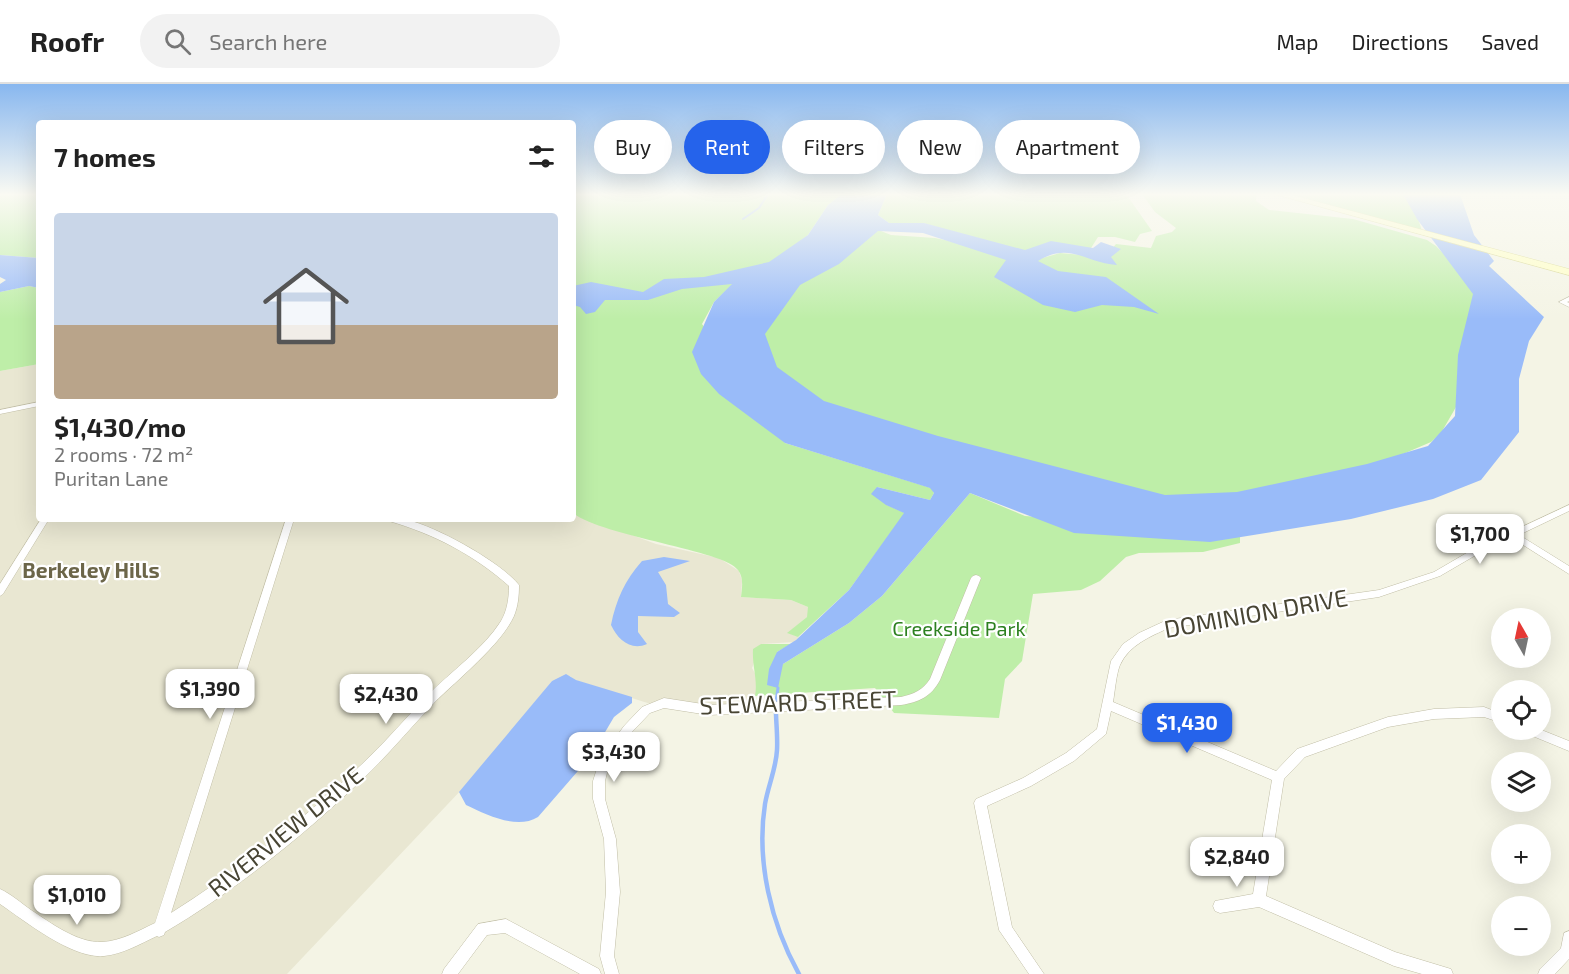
<!DOCTYPE html>
<meta charset="utf-8">
<style>
body{margin:0;font-family:"Exo 2",sans-serif;background:#f2f2f2;color:#222;height:100vh;display:flex;flex-direction:column;font-size:22px;white-space:nowrap}
*{box-sizing:border-box;margin:0}
p{font-size:20px;color:#767676}
.icon{flex:none;width:33px;height:33px;fill:none;stroke:currentColor;stroke-width:2;stroke-linecap:round;stroke-linejoin:round}
.map{position:relative;flex:1;overflow:hidden}
.details{position:absolute;left:36px;top:36px;width:540px;height:402px;display:flex;flex-direction:column;background:#fff;border-radius:6px;box-shadow:0 6px 24px #0002}
.details>*{flex:none}
.top-card{position:absolute;left:594px;top:36px;width:570px;height:54px;display:flex;gap:12px}
.needle{width:39px;rotate:351deg}
.controls{position:absolute;left:1491px;top:524px;display:grid;gap:12px}
.controls a{display:grid;place-items:center;width:60px;height:60px;border-radius:50%;background:#fff;box-shadow:0 6px 24px #0002;font-size:30px}
.price{position:absolute;translate:-50% -51px;padding:0 14px;border-radius:12px;background:#fff;color:#222;font-size:20px;line-height:39px;filter:drop-shadow(0 2px 3px #0008)}
.price::after{content:'';position:absolute;left:50%;top:36px;width:18px;height:14px;margin-left:-9px;background:inherit;clip-path:polygon(0 0,100% 0,50% 100%)}
.price.current{background:#2563eb;color:#fff}
ul{padding:0;list-style:none}
li{display:grid;align-content:center;gap:12px;height:318px;padding:0 18px}
li+li{border-top:2px solid #e0e0e0}
li span{display:grid;place-items:center;height:186px;border-radius:6px;color:#555}
li>.icon{margin-inline-start:auto}
span .icon{width:108px;height:108px;fill:#fffc;stroke-width:1}
li b{font-size:26px}
h2{display:flex;justify-content:space-between;align-items:center;height:72px;padding:0 18px;font-size:26px}
.chip{padding:0 21px;border-radius:27px;background:#fff;box-shadow:0 6px 24px #0002;font-size:21px;line-height:54px}
.chip.current{background:#2563eb;color:#fff}
header{display:flex;align-items:center;gap:36px;box-sizing:border-box;height:84px;padding:0 30px;background:#fff;border-bottom:2px solid #e0e0e0}
header strong{font-size:28px}
nav{display:flex;gap:33px;margin-inline-start:auto;font-size:21px}
.search{width:420px;height:54px;background:#f2f2f2;display:flex;align-items:center;gap:15px;box-sizing:border-box;padding:0 21px;border-radius:33px;color:#767676;font-size:22px}
.map>svg:first-child{display:block}
</style>
<header>
<strong>Roofr</strong>
<div class="search"><svg class="icon" aria-label="search" viewBox="0 0 24 24"><circle cx="10" cy="10" r="6"/><path d="M15 15l6 6"/></svg>Search here</div>
<nav><a>Map</a><a>Directions</a><a>Saved</a></nav>
</header>
<div class="map">
<svg width="1569" height="890" viewBox="0 0 1569 890">
<rect width="100%" height="100%" fill="#f4f4e5"/>
<polygon fill="#e9e7d2" points="39,280 39,435 573,435 573,429 656,460 719,474 739,487 742,497 741,513 791,516 808,523 810,526 807,533 788,549 799,553 794,558 761,560 752,584 758,595 754,624 657,622 575,596 570,592 552,597 482,684 287,890 0,890 0,287"/>
<g fill="#beeea8">
<polygon points="0,110 39,110 39,174 0,171"/>
<path d="M573,110H842L828,121L808,151L773,181L733,200L714,218L702,240L785,359L931,404L934,409L930,416L877,403L887,421L905,429L849,506L798,553L787,549L807,533L808,523L791,516L741,513C742,504 744,494 738,486C724,466 604,453 573,429Z"/>
<polygon points="887,110 1126,110 1152,147 1140,150 1135,158 1115,153 1098,153 1091,164 1024,169 923,139 889,139 878,131"/>
<polygon points="1142,110 1256,110 1256,117 1269,126 1353,135 1427,156 1436,162 1481,208 1459,270 1456,323 1441,349 1431,358 1396,373 1246,414 1143,413 790,310 743,233 876,145 891,151 935,154 1039,175 1060,169 1105,173 1116,160 1151,164 1156,152 1172,148 1176,144 1155,128"/>
<polygon points="1275,110 1410,110 1423,150"/>
<polygon points="29,202 39,204 39,280 0,287 0,208"/>
<path d="M970,409L1025,432L1240,449V459L1203,468L1139,469L1126,473L1100,497L1081,506L1033,510L1022,577L1005,595L999,634L894,629L875,604L755,612C758,595 752,583 753,565L761,560H791L777,568L783,580L849,539L882,512Z"/>
</g>
<g fill="#99bbf9">
<path d="M842,110H887L878,131L889,139H924L1025,166L1051,157L1093,164L1101,158L1121,165L1111,173L1117,181C1085,179 1070,157 1038,177L1058,187L1106,193L1159,230L1134,223L1102,221L1075,228L1043,221L994,193L1006,176L923,149L878,147L839,180L800,201L765,250L777,283L824,317L938,352L1165,411L1237,408L1367,380L1428,362L1455,332L1458,271L1473,210L1417,135L1403,110H1460L1474,151L1494,177L1489,182L1544,233L1529,257L1519,295V348L1481,396L1433,415L1351,435L1210,458L1074,449L970,409L882,512L849,539L783,580L778,604L767,601L769,585L777,568L796,556L849,506L904,429L886,421L871,410L877,403L930,416L934,409L930,404L785,359L719,310L701,290L692,268L714,218L732,200L682,205L648,216H605L595,228L586,230L580,223L573,221V202L591,198L643,208L664,195L704,193L769,178L808,151L828,121Z"/>
<polygon points="0,171 39,174 39,204 29,202 0,208 0,200 6,196 0,193"/>
<path d="M664,473L690,477L658,488L666,501L668,520L680,529L674,533L638,532V548L647,560C631,567 618,556 611,541C616,516 625,496 642,477Z"/>
<path d="M566,590L576,596L632,613V619L614,633L601,655L587,665L584,680L538,733C517,746 487,731 466,721L459,708L552,597Z"/>
</g>
<g fill="none" stroke-linecap="round" stroke-linejoin="round">
<polyline stroke="#99bbf9" stroke-width="2" points="743,135 759,124 768,110"/>
<polyline stroke="#99bbf9" stroke-width="3" points="776,617 778,604"/>
<path stroke="#99bbf9" stroke-width="4.5" d="M776,616C775,632 778,649 777,666C776,685 768,702 765,720C756,777 771,840 799,890"/>
<defs>
<g id="minor">
<polygon points="1569,213 1569,217 1567,218 1569,219 1569,223 1559,218"/>
<polygon points="39,318 39,322 0,330 0,326"/>
<path d="M1569,421V427L1519,451L1569,482V490L1512,454L1476,471L1440,492L1379,513L1169,544C1151,552 1129,561 1120,581C1116,591 1115,607 1113,618L1276,687L1297,665L1388,633L1434,625L1484,623L1502,630V639L1484,633L1434,635L1388,643L1305,673L1284,695L1266,812L1395,868L1451,885L1453,890H1422L1394,882L1259,823L1220,829L1215,827L1213,822L1215,817L1253,810L1272,696L1111,627L1106,650L1074,677L1031,702L987,722L1012,843L1044,890H1029L999,846L974,719L976,715L1023,694L1066,669L1097,645L1111,577L1123,560L1139,549L1167,536L1379,506L1434,488L1470,467Z"/>
<polygon points="41,435 49,435 3,510 0,512 0,500"/>
<path d="M286,435H294L171,829C239,786 303,736 361,681C386,658 407,632 431,608C453,586 484,564 501,537C507,527 509,514 509,502C474,471 434,450 389,437L388,435C392,435 397,434 402,435C431,439 501,478 519,501C519,512 518,522 514,532C501,561 457,596 434,619C413,641 394,664 372,686C313,744 237,806 165,848L164,851L159,853L157,852C140,860 123,870 104,872C72,875 25,837 0,820V805C11,810 21,819 31,826C51,839 77,859 102,858C121,857 138,847 155,839Z"/>
<path d="M976,491L979,492L981,494L940,596C931,613 919,618 901,621L709,631L664,624L650,629L632,648L609,681L605,697V715L616,755L620,808L614,872L619,890H605L600,872L606,808L604,755L593,715V697L600,675L624,642L642,623L664,614L709,621L901,613C914,610 923,606 930,595L971,494L973,492Z"/>
<polygon points="1521,645 1539,645 1569,657 1569,667 1523,648"/>
<polygon points="506,835 599,885 601,890 580,890 505,849 487,851 458,890 442,890 444,885 478,840"/>
<polygon points="1569,847 1569,875 1555,890 1538,890 1540,885 1561,864 1564,849"/>
</g>
<polygon id="secondary" points="1274,110 1288,110 1569,185 1569,191"/>
</defs>
<use href="#minor" stroke="#c1bea6" stroke-width="1"/>
<use href="#secondary" stroke="#d9d88f" stroke-width="1"/>
<use href="#minor" fill="#fff" fill-rule="evenodd"/>
<use href="#secondary" fill="#ffffc4" fill-rule="evenodd"/>
</g>
<linearGradient id="sky" x2="0" y2="1"><stop stop-color="#88b7ef"/><stop offset="0.47" stop-color="#fafaf3"/><stop offset="1" stop-color="#fafaf3" stop-opacity="0"/></linearGradient>
<rect width="1569" height="235" fill="url(#sky)"/>
<g text-anchor="middle" stroke-width="4.5" stroke-linejoin="round" paint-order="stroke">
<g font-size="20" fill="#2d8020" stroke="#fff">
<text x="959" y="552">Creekside Park</text>
</g>
<g font-size="21" font-weight="bold" fill="#6c6649" stroke="#fff">
<text x="91" y="494">Berkeley Hills</text>
</g>
<g font-size="24" fill="#484534" stroke="#fff">
<text transform="translate(1256 530) rotate(-10)" y="8">DOMINION DRIVE</text>
<text transform="translate(798 619) rotate(-2)" y="8">STEWARD STREET</text>
<text transform="translate(286 748) rotate(-39)" y="8">RIVERVIEW DRIVE</text>
</g>
</g>
</svg>
<div class="controls">
<a><svg class="needle" viewBox="-14 -14 28 28"><path d="M0-13l5 13h-10z" fill="#e53935"/><path d="M0 13l5-13h-10z" fill="#767676"/></svg></a>
<a><svg class="icon" aria-label="locate" viewBox="0 0 24 24"><circle cx="12" cy="12" r="6"/><path d="M12 2v4M12 18v4M2 12h4M18 12h4"/></svg></a>
<a><svg class="icon" aria-label="layers" viewBox="0 0 24 24"><path d="M12 4l9 5-9 5-9-5zM3 14l9 5 9-5"/></svg></a>
<a>+</a>
<a>−</a>
</div>
<b class="price" style="left:1480px;top:481px">$1,700</b>
<b class="price" style="left:210px;top:636px">$1,390</b>
<b class="price" style="left:386px;top:641px">$2,430</b>
<b class="price current" style="left:1187px;top:670px">$1,430</b>
<b class="price" style="left:614px;top:699px">$3,430</b>
<b class="price" style="left:1237px;top:804px">$2,840</b>
<b class="price" style="left:77px;top:842px">$1,010</b>
<div class="top-card">
<a class="chip">Buy</a>
<a class="chip current">Rent</a>
<a class="chip">Filters</a>
<a class="chip">New</a>
<a class="chip">Apartment</a>
</div>
<section class="details">
<h2>7 homes<svg class="icon" aria-label="filters" viewBox="0 0 24 24"><path d="M4 7h16M4 17h16"/><circle cx="9" cy="7" r="2"/><circle cx="15" cy="17" r="2"/></svg></h2>
<ul>
<li><span style="background:linear-gradient(#c9d6e8 60%,#b9a48a 0)"><svg class="icon" aria-label="home" viewBox="0 0 24 24"><path d="M3 11l9-7 9 7M6 9v11h12V9"/></svg></span><div><b>$1,430/mo</b><p>2 rooms · 72 m²</p><p>Puritan Lane</p></div></li>
</ul>
</section>
</div>
